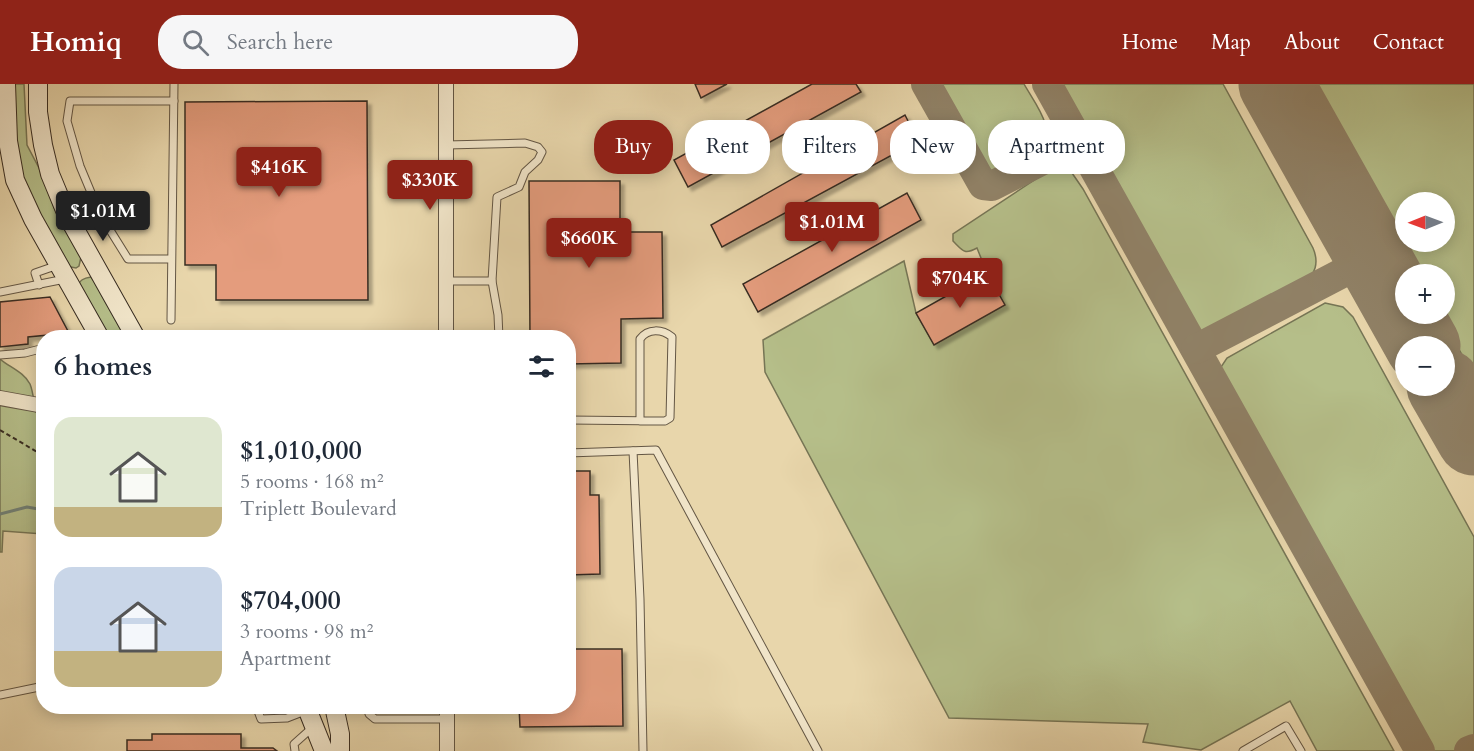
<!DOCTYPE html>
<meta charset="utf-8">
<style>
body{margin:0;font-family:Cardo,serif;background:#f6f6f7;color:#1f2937;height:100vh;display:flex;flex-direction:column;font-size:22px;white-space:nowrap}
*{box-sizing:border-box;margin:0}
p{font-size:20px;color:#747a83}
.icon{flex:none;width:33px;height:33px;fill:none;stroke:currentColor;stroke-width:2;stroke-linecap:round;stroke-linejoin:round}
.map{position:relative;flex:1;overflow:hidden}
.drawer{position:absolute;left:36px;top:246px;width:540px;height:384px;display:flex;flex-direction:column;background:#fff;border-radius:24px;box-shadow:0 3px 15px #0003}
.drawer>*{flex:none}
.guide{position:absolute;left:594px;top:36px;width:570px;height:54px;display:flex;gap:12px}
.needle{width:39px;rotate:269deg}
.buttons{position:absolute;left:1395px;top:108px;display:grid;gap:12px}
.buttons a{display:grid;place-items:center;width:60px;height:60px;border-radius:50%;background:#fff;box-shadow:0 3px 15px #0003;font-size:30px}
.price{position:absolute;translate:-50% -51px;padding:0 14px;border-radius:6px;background:#8f2418;color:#fff;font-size:20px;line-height:39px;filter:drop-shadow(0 2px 3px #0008)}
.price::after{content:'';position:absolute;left:50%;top:36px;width:18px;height:14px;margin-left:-9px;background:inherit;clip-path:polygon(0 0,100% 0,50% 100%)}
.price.on{background:#222;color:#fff}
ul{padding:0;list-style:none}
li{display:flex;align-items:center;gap:18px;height:150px;padding:0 18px}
li span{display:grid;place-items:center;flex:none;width:168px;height:120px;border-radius:18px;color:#555}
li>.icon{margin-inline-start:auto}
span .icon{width:72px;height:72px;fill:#fffc;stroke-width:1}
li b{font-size:26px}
h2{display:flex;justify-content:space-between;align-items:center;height:72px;padding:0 18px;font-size:26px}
.tag{padding:0 21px;border-radius:24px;background:#fff;box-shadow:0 3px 15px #0003;font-size:21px;line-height:54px}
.tag.on{background:#8f2418;color:#fff}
header{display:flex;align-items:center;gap:36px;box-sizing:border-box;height:84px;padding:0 30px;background:#8f2418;color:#fff}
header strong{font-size:28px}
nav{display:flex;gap:33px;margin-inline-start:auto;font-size:21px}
.search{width:420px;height:54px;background:#f6f6f7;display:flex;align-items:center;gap:15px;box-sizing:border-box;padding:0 21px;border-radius:24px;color:#747a83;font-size:22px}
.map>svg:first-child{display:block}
</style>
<header>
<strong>Homiq</strong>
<div class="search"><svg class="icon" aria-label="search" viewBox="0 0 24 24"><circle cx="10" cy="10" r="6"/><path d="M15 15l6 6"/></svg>Search here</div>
<nav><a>Home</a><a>Map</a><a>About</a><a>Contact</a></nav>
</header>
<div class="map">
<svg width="1474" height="667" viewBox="0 0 1474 667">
<defs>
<filter id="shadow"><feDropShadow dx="4" dy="4" stdDeviation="1.5" flood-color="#0004"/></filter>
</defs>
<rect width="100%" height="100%" fill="#e8d6ab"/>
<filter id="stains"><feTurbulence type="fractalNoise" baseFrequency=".00333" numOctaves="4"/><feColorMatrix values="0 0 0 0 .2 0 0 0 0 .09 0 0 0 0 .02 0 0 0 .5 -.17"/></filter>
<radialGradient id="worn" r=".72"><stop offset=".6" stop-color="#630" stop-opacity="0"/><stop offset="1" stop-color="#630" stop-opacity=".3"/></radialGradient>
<g fill="#b5be89" stroke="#767555" stroke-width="1.5" fill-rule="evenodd">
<polygon points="13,0 24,0 27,61 39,84 55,126 81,173 79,182 76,184 66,182 33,122 16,72"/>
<path d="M931,0H1024C1035,20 1058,46 1040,68C1035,75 1008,87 999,92L985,89L973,76Z"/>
<path d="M1052,0H1223L1313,164C1319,178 1316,191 1303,199L1212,249C1200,250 1191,247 1184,237Z"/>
<path d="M1311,0H1474V292L1439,230H1444V190H1417ZM1406,118H1444V158H1406Z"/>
<path d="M1054,83L1072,89L1083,105L1394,667H1317L1290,617L1201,666L1143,658L1148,640L949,634L765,288L763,256L904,177L916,229L934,260L1004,221L987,189L977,164C964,171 963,167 953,157V150Z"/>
<path d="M91,193L94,197L126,253H106L78,203C79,196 84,194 91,193Z"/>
<polygon points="1325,219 1343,223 1353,233 1474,453 1474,662 1464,667 1424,667 1418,661 1218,299 1219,286 1227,274"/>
<path d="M0,275C9,283 24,288 30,300C33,307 34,319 36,328H44L43,450L3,447L2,468H0Z"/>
</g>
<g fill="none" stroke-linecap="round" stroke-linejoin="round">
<polyline stroke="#718076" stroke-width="3" points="0,430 27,423 44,426"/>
<g stroke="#908166" stroke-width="30">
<polyline points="926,0 983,101 992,102 1080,57"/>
<polyline points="1047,0 1420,667"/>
<polyline points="1196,265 1373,173"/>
<polyline points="1469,667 1474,665"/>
</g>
<g stroke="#908166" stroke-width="75">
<polyline points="1276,0 1423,262"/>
<polyline points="1444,302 1474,354"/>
</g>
</g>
<g fill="#e49c7d" stroke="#372c21" stroke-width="1.5" filter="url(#shadow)">
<polygon points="695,0 727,0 701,14"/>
<polygon points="812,0 856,0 861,8 688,103 674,76"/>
<polygon points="367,17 368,216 216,216 216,181 185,181 185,18"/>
<polygon points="905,31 918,57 722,163 711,141"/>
<polygon points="529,97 620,97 620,148 662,148 663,234 621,235 621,279 568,280 568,254 530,254"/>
<polygon points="907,109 921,136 758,228 743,200"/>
<polygon points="987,189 1005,221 934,261 916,229"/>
<polygon points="50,213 69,249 28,253 28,260 0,263 0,218"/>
<polygon points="568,387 590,387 590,411 599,411 600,490 568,491"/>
<polygon points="568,565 622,565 623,642 520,643 519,622 568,622"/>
<polygon points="152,650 241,650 241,664 273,664 277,667 127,667 127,656 152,656"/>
</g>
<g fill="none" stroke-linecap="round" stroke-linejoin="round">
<defs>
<g id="service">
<polyline points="446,61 525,59 538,63 542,68 538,76 525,88 519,103 497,113 492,197 498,231 499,254"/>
<polyline points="171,175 128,175 100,130 80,82 67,37 70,17 174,17"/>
<polyline points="446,197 492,197"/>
<polyline points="39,201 35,189 58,181"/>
<polyline points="0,208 65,195"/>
<polyline points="171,236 174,0"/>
<polyline points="79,254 94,249"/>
<polyline points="0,271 25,269 44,264"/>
<path d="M568,336L665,337L670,334L672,253C662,245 648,244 640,255V337"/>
<polyline points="633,367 640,515 643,667"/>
<polyline points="568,369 656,366 818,667"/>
<polyline points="0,611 44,602"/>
<polyline points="256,622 261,635 287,634 305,627"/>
<polyline points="367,622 369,630 375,635 446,635"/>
<polyline points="295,667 294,660 313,643"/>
<polyline points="1243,667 1286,642 1301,667"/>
</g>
<g id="minor">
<polyline points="446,0 446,254"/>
<polyline points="0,314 44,322"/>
<polyline points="447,622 447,667"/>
</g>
<g id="secondary">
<polyline points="6,0 8,57 15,96 33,135 100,254"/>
<polyline points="38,0 38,28 43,61 50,90 67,131 136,254"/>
<polyline points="306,622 324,667"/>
<polyline points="334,622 340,650 340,667"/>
</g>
</defs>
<use href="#service" stroke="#635644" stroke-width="9"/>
<use href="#minor" stroke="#635644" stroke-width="16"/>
<use href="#secondary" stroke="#372c21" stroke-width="20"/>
<polyline stroke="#372c21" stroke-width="2" stroke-dasharray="4.5 3" stroke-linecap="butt" points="0,346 44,372"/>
<use href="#service" stroke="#f0e4c8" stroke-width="7"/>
<use href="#minor" stroke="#f0e4c8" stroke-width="14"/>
<use href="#secondary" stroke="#f0e4c8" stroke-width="18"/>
</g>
<rect width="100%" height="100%" filter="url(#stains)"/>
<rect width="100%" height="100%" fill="url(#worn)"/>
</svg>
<div class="buttons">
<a><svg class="needle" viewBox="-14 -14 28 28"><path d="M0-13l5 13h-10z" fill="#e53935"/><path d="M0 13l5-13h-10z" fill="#747a83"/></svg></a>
<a>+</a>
<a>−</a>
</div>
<b class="price" style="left:279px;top:114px">$416K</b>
<b class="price" style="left:430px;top:127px">$330K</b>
<b class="price on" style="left:103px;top:158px">$1.01M</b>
<b class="price" style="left:832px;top:169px">$1.01M</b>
<b class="price" style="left:589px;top:185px">$660K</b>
<b class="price" style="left:960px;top:225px">$704K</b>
<div class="guide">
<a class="tag on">Buy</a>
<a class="tag">Rent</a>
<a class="tag">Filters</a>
<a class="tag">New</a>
<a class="tag">Apartment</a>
</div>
<section class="drawer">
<h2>6 homes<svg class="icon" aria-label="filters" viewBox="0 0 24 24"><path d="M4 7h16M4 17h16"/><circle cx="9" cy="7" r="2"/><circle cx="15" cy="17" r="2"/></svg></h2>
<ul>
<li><span style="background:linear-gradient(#dfe7d0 75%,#c2b280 0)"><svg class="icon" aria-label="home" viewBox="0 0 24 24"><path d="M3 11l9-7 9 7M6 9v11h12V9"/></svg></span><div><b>$1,010,000</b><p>5 rooms · 168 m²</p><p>Triplett Boulevard</p></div></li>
<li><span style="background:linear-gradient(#c9d6e8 70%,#c2b280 0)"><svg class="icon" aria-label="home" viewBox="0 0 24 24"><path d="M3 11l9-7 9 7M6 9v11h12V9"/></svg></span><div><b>$704,000</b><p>3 rooms · 98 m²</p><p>Apartment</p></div></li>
</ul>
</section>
</div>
